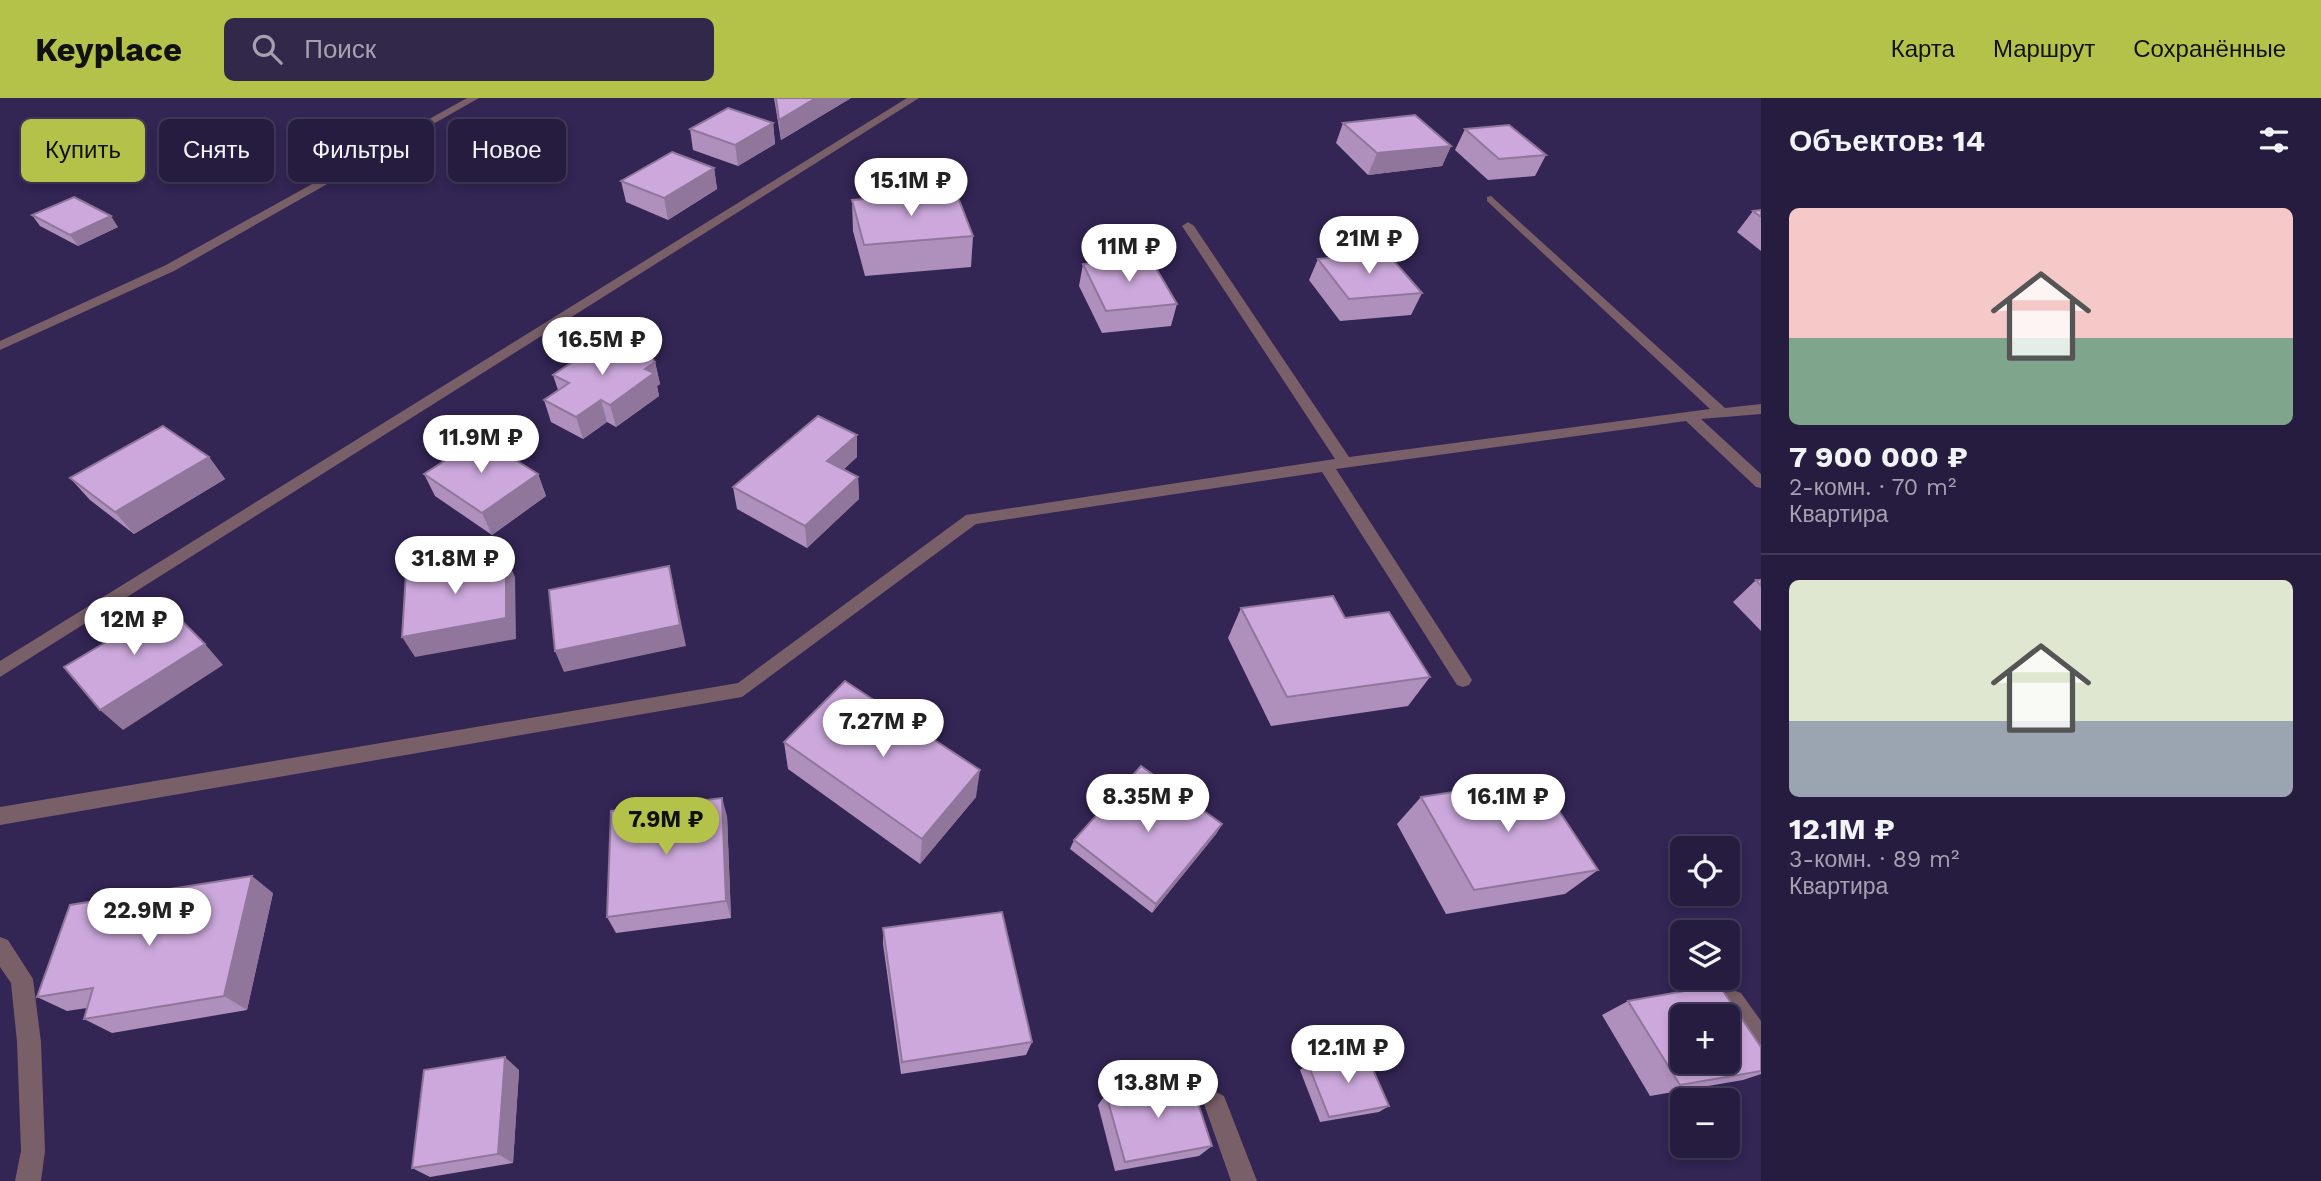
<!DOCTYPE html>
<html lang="ru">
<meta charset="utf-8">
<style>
body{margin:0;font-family:"Work Sans",sans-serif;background:#32294a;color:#f1f3f6;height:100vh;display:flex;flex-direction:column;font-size:26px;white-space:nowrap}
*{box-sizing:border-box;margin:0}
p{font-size:23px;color:#a4a1b0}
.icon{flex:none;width:38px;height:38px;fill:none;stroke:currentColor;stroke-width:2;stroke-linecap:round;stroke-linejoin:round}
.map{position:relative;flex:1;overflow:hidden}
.drawer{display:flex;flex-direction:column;background:#261c3f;width:560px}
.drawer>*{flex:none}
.guide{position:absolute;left:21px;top:21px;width:665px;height:63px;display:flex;gap:14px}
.controls{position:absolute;left:1670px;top:738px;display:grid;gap:14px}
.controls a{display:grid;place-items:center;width:70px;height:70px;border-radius:10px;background:#261c3f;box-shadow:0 4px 10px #0003,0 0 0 2px #423a59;font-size:35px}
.price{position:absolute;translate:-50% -60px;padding:0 16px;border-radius:24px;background:#fff;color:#222;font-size:23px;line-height:46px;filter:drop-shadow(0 2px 4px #0008)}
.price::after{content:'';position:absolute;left:50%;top:42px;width:21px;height:16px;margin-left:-10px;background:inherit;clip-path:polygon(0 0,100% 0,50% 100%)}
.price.active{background:#b5c24a;color:#111}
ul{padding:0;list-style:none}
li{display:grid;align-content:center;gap:14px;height:371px;padding:0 28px}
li+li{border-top:2px solid #423a59}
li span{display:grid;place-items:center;height:217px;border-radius:10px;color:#555}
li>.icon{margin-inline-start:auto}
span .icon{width:126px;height:126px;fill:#fffc;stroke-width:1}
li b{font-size:30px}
h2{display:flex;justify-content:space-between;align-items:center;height:84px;padding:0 28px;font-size:30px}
.tag{padding:0 24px;border-radius:10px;background:#261c3f;box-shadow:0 4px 10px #0003,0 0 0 2px #423a59;font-size:24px;line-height:63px}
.tag.active{background:#b5c24a;color:#111}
header{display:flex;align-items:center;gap:42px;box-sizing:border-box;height:98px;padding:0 35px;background:#b5c24a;color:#111}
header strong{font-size:33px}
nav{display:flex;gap:38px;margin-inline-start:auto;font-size:24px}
.search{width:490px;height:63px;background:#32294a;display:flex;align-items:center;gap:18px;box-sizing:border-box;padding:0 24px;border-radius:10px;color:#a4a1b0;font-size:26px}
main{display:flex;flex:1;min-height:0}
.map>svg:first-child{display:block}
</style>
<header>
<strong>Keyplace</strong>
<div class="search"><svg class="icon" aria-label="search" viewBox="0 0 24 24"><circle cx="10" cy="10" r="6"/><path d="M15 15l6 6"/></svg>Поиск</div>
<nav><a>Карта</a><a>Маршрут</a><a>Сохранённые</a></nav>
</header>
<main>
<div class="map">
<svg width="1761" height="1083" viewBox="0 0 1761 1083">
<rect width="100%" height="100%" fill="#332554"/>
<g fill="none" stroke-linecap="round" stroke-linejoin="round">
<g fill="#795f68" fill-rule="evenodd">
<polygon points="467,0 479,0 174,173 0,252 0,243 166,167"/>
<polygon points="907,0 919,0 0,579 0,563"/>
<polygon points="1491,98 1725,310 1761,306 1761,316 1701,321 1761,376 1761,390 1756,389 1686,323 1336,371 1469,577 1472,582 1469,587 1463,589 1457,587 1322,374 976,426 742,599 0,727 0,709 738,585 966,417 1335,361 1182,128 1188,124 1194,128 1349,359 1710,311 1487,103 1487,99"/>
<polygon points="0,839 8,842 33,881 41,944 45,1053 41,1083 15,1083 21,1053 17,944 11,885 0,869"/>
<path d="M1733,892L1741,895L1761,923V955C1745,948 1728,919 1722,903L1725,895Z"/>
<polygon points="1216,994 1224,998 1257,1083 1231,1083 1204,1006 1208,998"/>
</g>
</g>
<g fill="#af90bd">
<polygon points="774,0 851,0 781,42"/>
<polygon points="773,25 775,46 738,68 693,52 690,31"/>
<polygon points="1343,25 1451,48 1442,68 1368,77 1336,45"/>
<polygon points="1465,31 1546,57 1535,78 1488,82 1455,52"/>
<polygon points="714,70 717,91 668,122 626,104 621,83"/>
<polygon points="852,102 973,138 971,169 865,178 853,133"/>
<polygon points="1761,112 1761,153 1737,134 1753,113"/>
<polygon points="32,117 118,129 78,148 40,128"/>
<polygon points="1318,161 1422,195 1411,217 1340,223 1309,182"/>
<polygon points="1083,166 1177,206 1171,228 1102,235 1079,188"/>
<polygon points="613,255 655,264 660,286 657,288 659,298 616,329 607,324 583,341 551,324 544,302 558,292 553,277"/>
<polygon points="209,359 225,381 134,436 90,402 70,380"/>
<polygon points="857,359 844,371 858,379 859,401 807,450 737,411 733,389"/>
<polygon points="424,376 538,376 546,398 492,437 435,398"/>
<polygon points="1756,482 1761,482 1761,533 1733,504"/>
<polygon points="1241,510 1345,520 1430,579 1408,608 1271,628 1228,540"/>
<polygon points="784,644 976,699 920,766 788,671"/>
<polygon points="1421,699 1598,772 1565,796 1446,816 1397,726"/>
<polygon points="727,718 731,820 616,835 607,819"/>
<polygon points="1222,726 1216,736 1152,815 1070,751 1074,742"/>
<polygon points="273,795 247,912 112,935 84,921 87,910 67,913 37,899"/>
<polygon points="883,830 1032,944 1026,957 901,976 883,846"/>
<polygon points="1628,903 1761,949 1761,976 1743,982 1650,998 1602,917"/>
<polygon points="1308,966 1389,1008 1379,1014 1320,1024 1300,972"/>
<polygon points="519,972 513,1065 430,1079 412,1070"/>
<polygon points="1106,996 1212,1048 1199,1058 1115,1073 1098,1007"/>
</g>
<g fill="#8f769a">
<polygon points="816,0 851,0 781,42 779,22"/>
<polygon points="773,25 775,46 738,68 735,47"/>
<polygon points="1451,48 1442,68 1368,77 1377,55"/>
<polygon points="714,70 717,91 668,122 664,100"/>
<polygon points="111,118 118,129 78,148 70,137"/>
<polygon points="655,264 660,286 657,288 659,298 616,329 610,307 645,271"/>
<polygon points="601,302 607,324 583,341 576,319"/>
<polygon points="857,337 857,359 828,385 827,363"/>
<polygon points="209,359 225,381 134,436 115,414"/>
<polygon points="538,376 546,398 492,437 482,415"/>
<polygon points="858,379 859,401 807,450 805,428"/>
<polygon points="506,458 515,479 516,541 415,559 402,539"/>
<polygon points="669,468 674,490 686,548 564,574 555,553"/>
<polygon points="205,546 223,567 123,632 100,612"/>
<polygon points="980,672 976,699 920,766 922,741"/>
<polygon points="722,700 727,718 731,820 726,803"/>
<polygon points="1222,726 1216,736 1152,815 1156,806"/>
<polygon points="252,778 273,795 247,912 224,898"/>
<polygon points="505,959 519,972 513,1065 498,1056"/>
</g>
<g fill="#cca8dc" stroke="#8f769a" stroke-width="2" fill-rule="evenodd">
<polygon points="776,0 816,0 779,22"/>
<polygon points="728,10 773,25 735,47 690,31"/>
<polygon points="1415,17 1451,48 1377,55 1343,25"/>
<polygon points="1509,27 1546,57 1499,61 1465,31"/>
<polygon points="672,54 714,70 664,100 621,83"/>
<polygon points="956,94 973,138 864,147 852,102"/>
<polygon points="74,99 111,118 70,137 32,117"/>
<polygon points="1761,112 1761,119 1753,113"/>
<polygon points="1386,154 1422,195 1349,201 1318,161"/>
<polygon points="1150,160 1177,206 1106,213 1083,166"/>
<polygon points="637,238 655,264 645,271 654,275 610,307 601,302 576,319 544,302 569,285 553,277 598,247 613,255"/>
<polygon points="818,318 857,337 827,363 858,379 805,428 733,389"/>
<polygon points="163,328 209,359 115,414 70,380"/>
<polygon points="480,340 538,376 482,415 424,376"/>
<polygon points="506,458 506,520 402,539 406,475"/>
<polygon points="669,468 680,527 555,553 549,492"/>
<polygon points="1756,482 1761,482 1761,488"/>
<polygon points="1333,498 1345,520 1389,514 1430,579 1287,599 1241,510"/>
<polygon points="167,508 205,546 100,612 64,569"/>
<polygon points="845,583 980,672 922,741 784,644"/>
<polygon points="1141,668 1222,726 1156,806 1074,742"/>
<polygon points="1538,681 1598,772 1474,792 1421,699"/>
<polygon points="722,700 726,803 607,819 611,713"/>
<polygon points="252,778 224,898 84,921 93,890 37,899 70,807"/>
<polygon points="1002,814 1032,944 902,964 883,830"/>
<path d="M1719,887L1761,949V973L1680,987L1628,903ZM1682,919H1727V964H1682Z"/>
<polygon points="1366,956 1389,1008 1329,1019 1308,966"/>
<polygon points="505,959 498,1056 412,1070 424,972"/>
<polygon points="1190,981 1212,1048 1125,1064 1106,996"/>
</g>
</svg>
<div class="controls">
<a><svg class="icon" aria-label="locate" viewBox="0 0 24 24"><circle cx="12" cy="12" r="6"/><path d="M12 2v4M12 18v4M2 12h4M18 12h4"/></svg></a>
<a><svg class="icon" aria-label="layers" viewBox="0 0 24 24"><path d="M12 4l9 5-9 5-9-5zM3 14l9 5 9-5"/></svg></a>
<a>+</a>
<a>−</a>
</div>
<b class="price" style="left:911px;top:120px">15.1M ₽</b>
<b class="price" style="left:1369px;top:178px">21M ₽</b>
<b class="price" style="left:1129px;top:186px">11M ₽</b>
<b class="price" style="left:602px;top:279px">16.5M ₽</b>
<b class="price" style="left:481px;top:377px">11.9M ₽</b>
<b class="price" style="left:455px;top:498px">31.8M ₽</b>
<b class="price" style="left:134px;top:559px">12M ₽</b>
<b class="price" style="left:883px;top:661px">7.27M ₽</b>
<b class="price" style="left:1148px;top:736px">8.35M ₽</b>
<b class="price" style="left:1508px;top:736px">16.1M ₽</b>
<b class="price active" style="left:666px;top:759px">7.9M ₽</b>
<b class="price" style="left:149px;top:850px">22.9M ₽</b>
<b class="price" style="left:1348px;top:987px">12.1M ₽</b>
<b class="price" style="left:1158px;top:1022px">13.8M ₽</b>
<div class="guide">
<a class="tag active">Купить</a>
<a class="tag">Снять</a>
<a class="tag">Фильтры</a>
<a class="tag">Новое</a>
</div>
</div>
<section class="drawer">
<h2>Объектов: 14<svg class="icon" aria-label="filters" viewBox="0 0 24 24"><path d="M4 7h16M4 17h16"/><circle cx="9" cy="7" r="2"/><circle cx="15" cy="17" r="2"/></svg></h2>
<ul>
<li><span style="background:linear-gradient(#f6c9c9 60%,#7fa58c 0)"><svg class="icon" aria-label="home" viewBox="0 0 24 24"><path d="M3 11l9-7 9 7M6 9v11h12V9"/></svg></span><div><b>7 900 000 ₽</b><p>2-комн. · 70 m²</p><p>Квартира</p></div></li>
<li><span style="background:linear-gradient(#dfe7d0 65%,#9aa5b1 0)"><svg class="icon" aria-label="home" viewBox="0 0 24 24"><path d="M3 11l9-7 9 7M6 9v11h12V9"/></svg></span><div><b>12.1M ₽</b><p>3-комн. · 89 m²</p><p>Квартира</p></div></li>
</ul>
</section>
</main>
